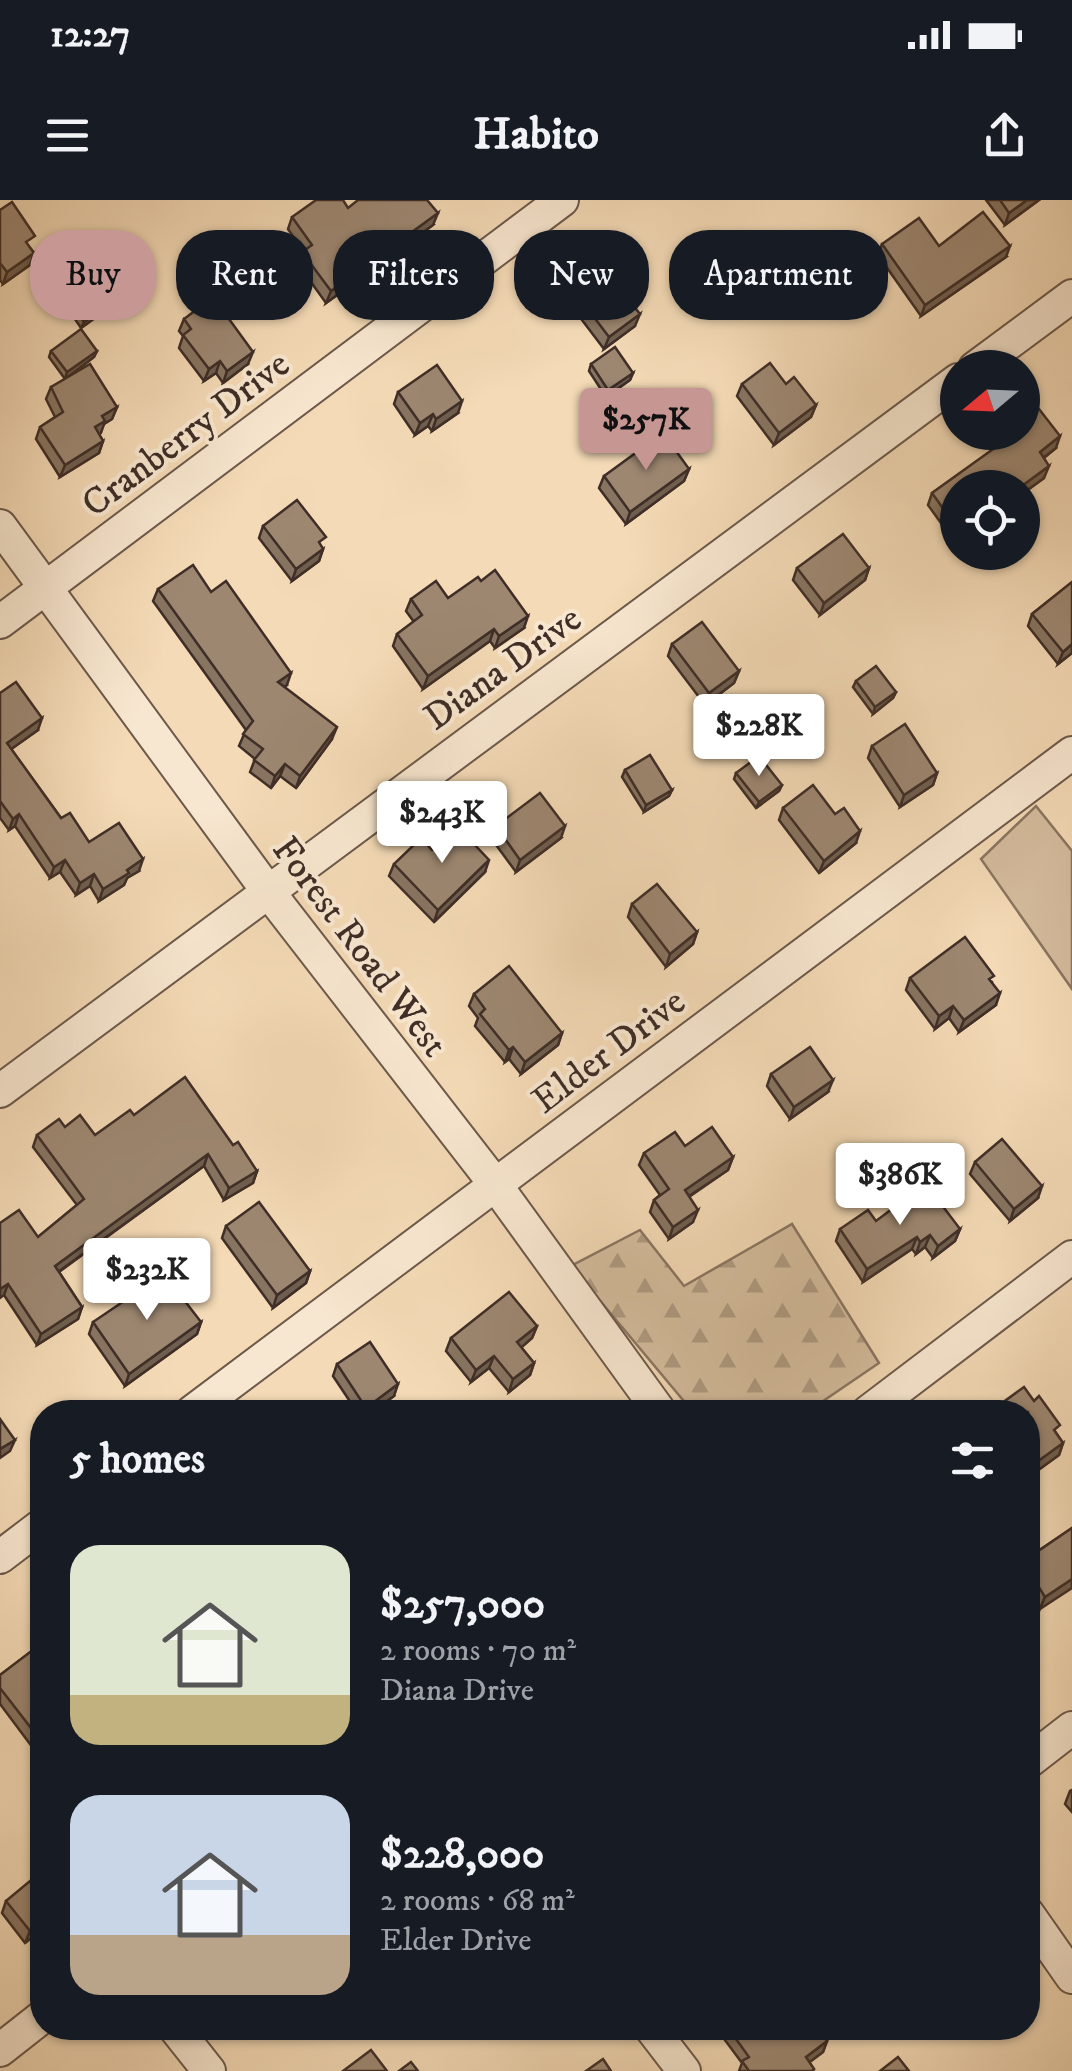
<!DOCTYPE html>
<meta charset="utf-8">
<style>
body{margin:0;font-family:"IM FELL DW Pica",serif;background:#242831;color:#f1f3f6;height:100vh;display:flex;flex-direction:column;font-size:38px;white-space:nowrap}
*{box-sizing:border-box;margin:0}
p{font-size:32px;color:#9ea1a6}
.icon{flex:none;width:55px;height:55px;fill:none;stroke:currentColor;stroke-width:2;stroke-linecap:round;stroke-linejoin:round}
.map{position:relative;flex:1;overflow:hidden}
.drawer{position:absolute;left:30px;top:1200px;width:1010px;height:640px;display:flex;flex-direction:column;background:#171b24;border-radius:40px;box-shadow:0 2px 8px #0004}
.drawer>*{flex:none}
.banner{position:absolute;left:30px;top:30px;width:1012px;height:90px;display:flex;gap:20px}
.needle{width:65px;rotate:251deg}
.fabs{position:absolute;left:940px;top:150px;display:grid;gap:20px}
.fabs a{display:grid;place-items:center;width:100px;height:100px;border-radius:50%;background:#171b24;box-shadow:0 2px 8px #0004;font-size:50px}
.price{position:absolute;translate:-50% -85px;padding:0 22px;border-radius:10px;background:#fff;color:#222;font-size:32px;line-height:65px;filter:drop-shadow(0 2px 5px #0008)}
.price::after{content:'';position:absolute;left:50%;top:60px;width:30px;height:22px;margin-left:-15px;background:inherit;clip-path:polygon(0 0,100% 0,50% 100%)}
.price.selected{background:#c59692;color:#111}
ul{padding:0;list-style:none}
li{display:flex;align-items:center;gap:30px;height:250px;padding:0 40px}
li span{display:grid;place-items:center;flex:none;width:280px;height:200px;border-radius:30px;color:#555}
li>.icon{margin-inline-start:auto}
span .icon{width:120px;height:120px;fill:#fffc;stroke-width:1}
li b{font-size:42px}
h2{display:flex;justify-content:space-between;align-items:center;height:120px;padding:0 40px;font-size:42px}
.chip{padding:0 35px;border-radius:40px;background:#171b24;box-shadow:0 2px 8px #0004;font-size:35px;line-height:90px}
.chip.selected{background:#c59692;color:#111}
.status{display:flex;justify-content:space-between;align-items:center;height:70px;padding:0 50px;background:#171b24;direction:ltr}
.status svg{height:28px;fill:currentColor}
header{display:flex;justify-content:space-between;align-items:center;height:130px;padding:0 40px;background:#171b24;font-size:45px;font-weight:800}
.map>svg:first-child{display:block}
</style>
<div class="status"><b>12:27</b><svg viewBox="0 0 49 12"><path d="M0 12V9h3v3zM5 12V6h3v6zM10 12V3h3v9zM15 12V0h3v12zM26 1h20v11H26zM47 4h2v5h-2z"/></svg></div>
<header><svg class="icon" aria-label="menu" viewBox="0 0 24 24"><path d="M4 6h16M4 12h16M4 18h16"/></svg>Habito<svg class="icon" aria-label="share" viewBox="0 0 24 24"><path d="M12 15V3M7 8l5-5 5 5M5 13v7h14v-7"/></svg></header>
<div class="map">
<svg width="1072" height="1871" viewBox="0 0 1072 1871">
<defs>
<pattern id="forest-firs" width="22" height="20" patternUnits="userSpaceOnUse" patternTransform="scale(2.5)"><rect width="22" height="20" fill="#d5bd9e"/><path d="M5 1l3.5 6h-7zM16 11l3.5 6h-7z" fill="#ae9a81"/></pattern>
</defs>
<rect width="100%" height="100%" fill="#f4dab6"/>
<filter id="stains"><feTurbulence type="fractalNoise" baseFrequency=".002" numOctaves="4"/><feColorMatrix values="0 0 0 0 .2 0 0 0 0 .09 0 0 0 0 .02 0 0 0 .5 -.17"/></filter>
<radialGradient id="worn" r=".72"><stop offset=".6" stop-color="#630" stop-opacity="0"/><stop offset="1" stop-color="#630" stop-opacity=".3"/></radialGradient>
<polygon fill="#d5bd9e" stroke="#8a7662" stroke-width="2.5" points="1036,606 1072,651 1072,789 981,659"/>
<polygon fill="url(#forest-firs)" stroke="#8a7662" stroke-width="2.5" points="792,1024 879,1163 807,1212 693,1212 571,1066 640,1030 684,1086"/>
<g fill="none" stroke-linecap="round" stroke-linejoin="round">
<defs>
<g id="minor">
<polyline points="975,168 1072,96"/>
<polyline points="0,326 267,690 495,984 660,1212"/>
<polyline points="0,422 562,0"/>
<polyline points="0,891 958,180"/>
<polyline points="192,1212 1072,553"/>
<polyline points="868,1212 1072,1057"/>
<polyline points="0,1357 42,1325"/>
<polyline points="1028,1562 1072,1528"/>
<polyline points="1028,1714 1072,1777"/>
<polyline points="175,1828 209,1871"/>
<polyline points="651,1828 684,1871"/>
<polyline points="0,1850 42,1817"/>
</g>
</defs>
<use href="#minor" stroke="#6c594b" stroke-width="36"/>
<use href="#minor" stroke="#f8e7d0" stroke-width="32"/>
</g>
<g fill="#877461" stroke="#3f2e27" stroke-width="2.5">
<polygon points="986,0 1039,0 1005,25"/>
<polygon points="348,8 433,25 326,103 298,64 303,51 288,29 292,17"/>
<polygon points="0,10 34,53 30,65 3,84 0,80"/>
<polygon points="882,44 939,46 1006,57 921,116 878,55"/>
<polygon points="559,71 612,75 644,87 639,99 632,104 635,126 604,149 554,83"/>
<polygon points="60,87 103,112 81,128 57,93"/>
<polygon points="184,119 248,164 223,183 216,173 204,181 179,148 183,136 179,131"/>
<polygon points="51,151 97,151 94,157 65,179 49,157"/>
<polygon points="591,164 633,173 630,180 606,197 589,171"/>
<polygon points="742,184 786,184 816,205 811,217 774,245 737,196"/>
<polygon points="51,187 117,207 112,219 104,224 99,234 103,241 99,253 60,277 36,239 40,227 55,217 46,199"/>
<polygon points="398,192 458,213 432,231 428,226 415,235 394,204"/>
<polygon points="993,232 1022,232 1056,248 1044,258 1044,278 1022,294 1022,288 958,288 958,333 951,337 928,305 932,293 1002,243"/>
<polygon points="689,269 684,281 626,324 599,288 604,276"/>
<polygon points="263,326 322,347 323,349 319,361 292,381 259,338"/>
<polygon points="797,368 869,368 865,380 820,415 793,380"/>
<polygon points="1072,382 1072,453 1058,464 1028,426 1032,414"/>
<polygon points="158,389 211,392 287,485 284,487 332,539 296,588 280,576 271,588 250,572 255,559 239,546 246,530 153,401"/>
<polygon points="448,398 524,428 495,448 490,441 423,489 393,446 397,434 414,422 406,411 411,399"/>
<polygon points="672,444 739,471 734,483 705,505 668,456"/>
<polygon points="856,481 896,492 893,498 873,514 853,487"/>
<polygon points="0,493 38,530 11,549 61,618 89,642 139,671 127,678 124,685 99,701 90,686 76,695 60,672 50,678 15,626 9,630 0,618"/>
<polygon points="872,546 937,573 933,585 900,607 868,558"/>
<polygon points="625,570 672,590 669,596 644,612 622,577"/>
<polygon points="736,573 782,585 779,591 756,608 734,579"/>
<polygon points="783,608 856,643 819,673 779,620"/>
<polygon points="496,626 561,638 516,672 491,638"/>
<polygon points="432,650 485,672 434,722 389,676 394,664"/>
<polygon points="632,704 697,732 693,744 666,767 628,717"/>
<polygon points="910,778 992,782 996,805 959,832 949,818 935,829 906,790"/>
<polygon points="474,794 562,833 558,845 521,874 509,859 505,862 475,826 478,818 469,806"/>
<polygon points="771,874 828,892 790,919 767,886"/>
<polygon points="134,915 233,945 257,971 253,983 224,1000 204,966 59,1072 82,1107 78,1119 37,1145 4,1095 0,1023 38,1037 77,1005 33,947 37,935 65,927 95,935"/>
<polygon points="685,946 733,957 728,970 689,997 693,1022 669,1039 650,1012 654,1000 660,995 639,965 644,953"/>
<polygon points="975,962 1038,998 1010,1021 970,974"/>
<polygon points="920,995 960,1029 955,1041 933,1058 925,1047 916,1054 912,1049 863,1082 836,1041 840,1029 876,1021"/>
<polygon points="226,1026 310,1071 306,1083 273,1108 222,1038"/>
<polygon points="93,1122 201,1122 197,1134 125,1186 89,1134"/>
<polygon points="537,1126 532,1138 521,1147 534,1163 530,1175 509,1192 489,1168 471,1182 446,1151 451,1138"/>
<polygon points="337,1164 394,1196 372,1212 357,1212 333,1176"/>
<polygon points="1034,1201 1063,1243 1059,1255 1030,1276 1028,1273 1028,1212 993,1212 995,1208"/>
<polygon points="1072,1328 1040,1409 1028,1389 1028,1358"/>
<polygon points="42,1437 42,1542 33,1548 0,1504 0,1475 40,1445"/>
<polygon points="1072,1590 1072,1612 1065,1604 1070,1591"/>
<polygon points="42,1697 42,1729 25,1743 2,1713 6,1701"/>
<polygon points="716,1828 819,1828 818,1828 827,1841 823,1852 809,1862 814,1869 813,1871 739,1871 742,1863"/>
</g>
<g fill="#6e5e4f" stroke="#3f2e27" stroke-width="2.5">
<polygon points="1027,0 1039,0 1005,25 1009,13"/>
<polygon points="438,13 433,25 326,103 331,91"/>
<polygon points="1010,46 1006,57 921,116 925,105"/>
<polygon points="34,53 30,65 3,84 7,72"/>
<polygon points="644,87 639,99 624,111 628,99"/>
<polygon points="105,106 103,112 81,128 84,122"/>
<polygon points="640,114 635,126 604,149 609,137"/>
<polygon points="97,151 94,157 65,179 67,172"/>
<polygon points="253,152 248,164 223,183 227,171"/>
<polygon points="220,161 216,173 204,181 209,169"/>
<polygon points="633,173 630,180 606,197 608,190"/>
<polygon points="462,201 458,213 432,231 436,219"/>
<polygon points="816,205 811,217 774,245 779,233"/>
<polygon points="117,207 112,219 104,224 101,233 90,239 95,227 102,216"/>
<polygon points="433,214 428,226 415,235 420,223"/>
<polygon points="1060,236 1056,248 1035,264 1040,252"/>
<polygon points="103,241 99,253 60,277 65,265"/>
<polygon points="1049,266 1044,278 1022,294 1022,288 1019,288"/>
<polygon points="689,269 684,281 626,324 630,312"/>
<polygon points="958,324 958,333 951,337 955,325"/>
<polygon points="323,349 319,361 292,381 296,369"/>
<polygon points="869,368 865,380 820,415 824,403"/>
<polygon points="528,416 524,428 495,448 499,436"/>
<polygon points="494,429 490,441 423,489 428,476"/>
<polygon points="1072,444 1072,453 1058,464 1063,452"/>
<polygon points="739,471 734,483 705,505 709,493"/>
<polygon points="291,473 287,485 274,494 278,482"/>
<polygon points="896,492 893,498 873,514 875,507"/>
<polygon points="42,518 38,530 3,555 7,543"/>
<polygon points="337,527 332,539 296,588 300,576"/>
<polygon points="285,564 280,576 271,588 275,576"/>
<polygon points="937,573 933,585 900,607 904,595"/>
<polygon points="782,585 779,591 756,608 759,602"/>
<polygon points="672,590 669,596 644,612 646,605"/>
<polygon points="19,614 15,626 9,630 13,619"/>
<polygon points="565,626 561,638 516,672 520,660"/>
<polygon points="860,631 856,643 819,673 824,661"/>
<polygon points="143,659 139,671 127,678 124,685 99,701 103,689 127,670"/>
<polygon points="65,660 60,672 50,678 54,667"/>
<polygon points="489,660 485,672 434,722 438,710"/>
<polygon points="94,674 90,686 76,695 80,683"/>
<polygon points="697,732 693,744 666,767 670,754"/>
<polygon points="1000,793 996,805 959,832 964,820"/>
<polygon points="953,806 949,818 935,829 939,816"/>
<polygon points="562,833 558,845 521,874 525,862"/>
<polygon points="513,847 509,859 505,862 509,850"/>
<polygon points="833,880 828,892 790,919 794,907"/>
<polygon points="208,954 204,966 51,1077 55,1066"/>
<polygon points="733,957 728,970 680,1002 685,990"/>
<polygon points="257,971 253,983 224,1000 229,988"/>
<polygon points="1042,986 1038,998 1010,1021 1014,1009"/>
<polygon points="698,1010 693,1022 669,1039 673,1027"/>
<polygon points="960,1029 955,1041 933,1058 938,1046"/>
<polygon points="930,1035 925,1047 916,1054 920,1042"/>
<polygon points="917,1037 912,1049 863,1082 867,1069"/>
<polygon points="310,1071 306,1083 273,1108 277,1095"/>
<polygon points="8,1084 4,1095 0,1098 0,1089"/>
<polygon points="82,1107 78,1119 37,1145 41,1134"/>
<polygon points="201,1122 197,1134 125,1186 129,1174"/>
<polygon points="537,1126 532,1138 513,1155 517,1142"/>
<polygon points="494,1156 489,1168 471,1182 476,1170"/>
<polygon points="534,1163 530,1175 509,1192 513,1179"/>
<polygon points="398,1184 394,1196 372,1212 365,1212 366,1208"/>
<polygon points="15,1240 10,1251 0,1258 0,1249"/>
<polygon points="1063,1243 1059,1255 1030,1276 1034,1264"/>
<polygon points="1072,1379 1072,1388 1040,1409 1045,1397"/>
<polygon points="42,1533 42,1542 33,1548 38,1537"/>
<polygon points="42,1721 42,1729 25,1743 30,1731"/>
<polygon points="827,1841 823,1852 802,1868 806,1857"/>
</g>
<g fill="#9d8771" stroke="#3f2e27" stroke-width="2.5">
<polygon points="316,0 343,0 348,8 358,0 427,0 438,13 331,91 302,52 312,45 292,17"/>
<polygon points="1000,0 1027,0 1009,13"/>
<polygon points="12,2 35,36 26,42 34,53 7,72 0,63 0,10"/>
<polygon points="983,12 1010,46 925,105 882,44 919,18 939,46"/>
<polygon points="591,48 612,75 626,65 644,87 628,99 640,114 609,137 559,71"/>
<polygon points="81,72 105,106 84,122 60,87"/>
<polygon points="213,97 253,152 227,171 220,161 209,169 183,135 191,129 184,119"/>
<polygon points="81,129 97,151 67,172 51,151"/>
<polygon points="615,147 633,173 608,190 591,164"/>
<polygon points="770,163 786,184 794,177 816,205 779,233 742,184"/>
<polygon points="90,164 117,207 102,216 105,221 95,227 103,241 65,265 40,227 63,212 51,187"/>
<polygon points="437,165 462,201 436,219 433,214 420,223 398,192"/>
<polygon points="1025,191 1060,236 1040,252 1049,266 1019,288 958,288 958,324 955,325 932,293 1010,237 1007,232 1022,232 1022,193"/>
<polygon points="663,233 689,269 630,312 604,276"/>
<polygon points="297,300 326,337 319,342 323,349 296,369 263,326"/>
<polygon points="843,334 869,368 824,403 797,368"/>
<polygon points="193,365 211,392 226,381 291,473 278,482 337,527 300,576 285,564 275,576 254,560 263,549 243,534 253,521 158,389"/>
<polygon points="495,370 528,416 499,436 494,429 428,476 397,434 422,415 411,399 436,381 448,398 478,377 481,381"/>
<polygon points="1072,382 1072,444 1063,452 1032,414"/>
<polygon points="702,422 739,471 709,493 672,444"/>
<polygon points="876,466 896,492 875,507 856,481"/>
<polygon points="16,482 42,518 7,543 61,618 70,613 89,642 119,623 143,659 127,670 129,673 103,689 94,674 80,683 65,660 54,667 19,614 13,619 0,601 0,493"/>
<polygon points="905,524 937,573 904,595 872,546"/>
<polygon points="650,555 672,590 646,605 625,570"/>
<polygon points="759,556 782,585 759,602 736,573"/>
<polygon points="813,585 835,614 844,608 860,631 824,661 783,608"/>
<polygon points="540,593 565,626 520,660 496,626"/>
<polygon points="457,626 489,660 438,710 394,664 421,638 432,650"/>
<polygon points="657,684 697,732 670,754 632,704"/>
<polygon points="965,737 994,776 989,779 1000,793 964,820 953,806 939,816 910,778"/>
<polygon points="509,766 562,833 525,862 513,847 509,850 480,814 485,809 474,794"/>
<polygon points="810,847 833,880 794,907 771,874"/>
<polygon points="185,877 233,945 238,942 257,971 229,988 208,954 55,1066 82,1107 41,1134 8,1084 0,1089 0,1023 19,1010 38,1037 84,999 37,935 59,919 65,927 80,915 95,935 130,910 134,915"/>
<polygon points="712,927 733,957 685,990 698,1010 673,1027 654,1000 669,989 644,953 675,932 685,946"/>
<polygon points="1002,939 1042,986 1014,1009 975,962"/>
<polygon points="929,988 960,1029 938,1046 930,1035 920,1042 917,1037 867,1069 840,1029 868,1010 876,1021 917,990 920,995"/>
<polygon points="259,1002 310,1071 277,1095 226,1026"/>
<polygon points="164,1074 201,1122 129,1174 93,1122"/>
<polygon points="509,1092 537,1126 517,1142 534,1163 513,1179 494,1156 476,1170 451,1138"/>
<polygon points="370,1142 398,1184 366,1208 337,1164"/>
<polygon points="1024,1187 1034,1201 1039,1196 1060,1225 1054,1230 1063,1243 1034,1264 1028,1254 1028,1212 998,1212 995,1208"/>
<polygon points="0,1219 15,1240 0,1249"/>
<polygon points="1072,1328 1072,1379 1045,1397 1028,1370 1028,1358"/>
<polygon points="42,1443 42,1533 38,1537 0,1488 0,1475"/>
<polygon points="30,1681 42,1697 42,1721 30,1731 6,1701"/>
<polygon points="728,1828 817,1828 827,1841 806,1857 814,1869 812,1871 749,1871 742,1861 749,1857"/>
<polygon points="371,1850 387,1871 343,1871"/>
<polygon points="898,1857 909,1871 880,1871"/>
<polygon points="603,1859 611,1871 586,1871"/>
<polygon points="411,1862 418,1871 399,1871"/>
</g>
<g text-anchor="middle" stroke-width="8" stroke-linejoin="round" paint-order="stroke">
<g font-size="38" fill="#3f2e27" stroke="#f8e7d0">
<text transform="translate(185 233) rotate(-37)" y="13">Cranberry Drive</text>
<text transform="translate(502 467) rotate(-36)" y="13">Diana Drive</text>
<text transform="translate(361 746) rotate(53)" y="13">Forest Road West</text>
<text transform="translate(608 850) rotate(-37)" y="13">Elder Drive</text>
</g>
</g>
<rect width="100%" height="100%" filter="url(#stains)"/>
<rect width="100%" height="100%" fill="url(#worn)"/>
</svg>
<div class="fabs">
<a><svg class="needle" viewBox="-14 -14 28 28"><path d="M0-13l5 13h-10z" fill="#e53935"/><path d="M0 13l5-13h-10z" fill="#9ea1a6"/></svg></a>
<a><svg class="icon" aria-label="locate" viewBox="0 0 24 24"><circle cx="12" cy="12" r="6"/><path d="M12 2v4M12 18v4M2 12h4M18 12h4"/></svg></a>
</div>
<b class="price selected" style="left:646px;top:273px">$257K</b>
<b class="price" style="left:759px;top:579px">$228K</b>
<b class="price" style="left:442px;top:666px">$243K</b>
<b class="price" style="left:900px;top:1028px">$386K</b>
<b class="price" style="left:147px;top:1123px">$232K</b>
<div class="banner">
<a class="chip selected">Buy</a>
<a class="chip">Rent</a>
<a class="chip">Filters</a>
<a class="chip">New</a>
<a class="chip">Apartment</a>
</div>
<section class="drawer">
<h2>5 homes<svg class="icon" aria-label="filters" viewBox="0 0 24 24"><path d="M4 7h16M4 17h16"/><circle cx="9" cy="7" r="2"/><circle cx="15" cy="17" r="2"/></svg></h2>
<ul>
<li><span style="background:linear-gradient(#dfe7d0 75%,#c2b280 0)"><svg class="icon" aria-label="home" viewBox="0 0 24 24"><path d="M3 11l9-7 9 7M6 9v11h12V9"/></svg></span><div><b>$257,000</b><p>2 rooms · 70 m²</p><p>Diana Drive</p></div></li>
<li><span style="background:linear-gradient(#c9d6e8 70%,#b9a48a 0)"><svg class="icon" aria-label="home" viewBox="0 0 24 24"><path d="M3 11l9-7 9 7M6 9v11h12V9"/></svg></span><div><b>$228,000</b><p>2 rooms · 68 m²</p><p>Elder Drive</p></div></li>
</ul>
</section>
</div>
